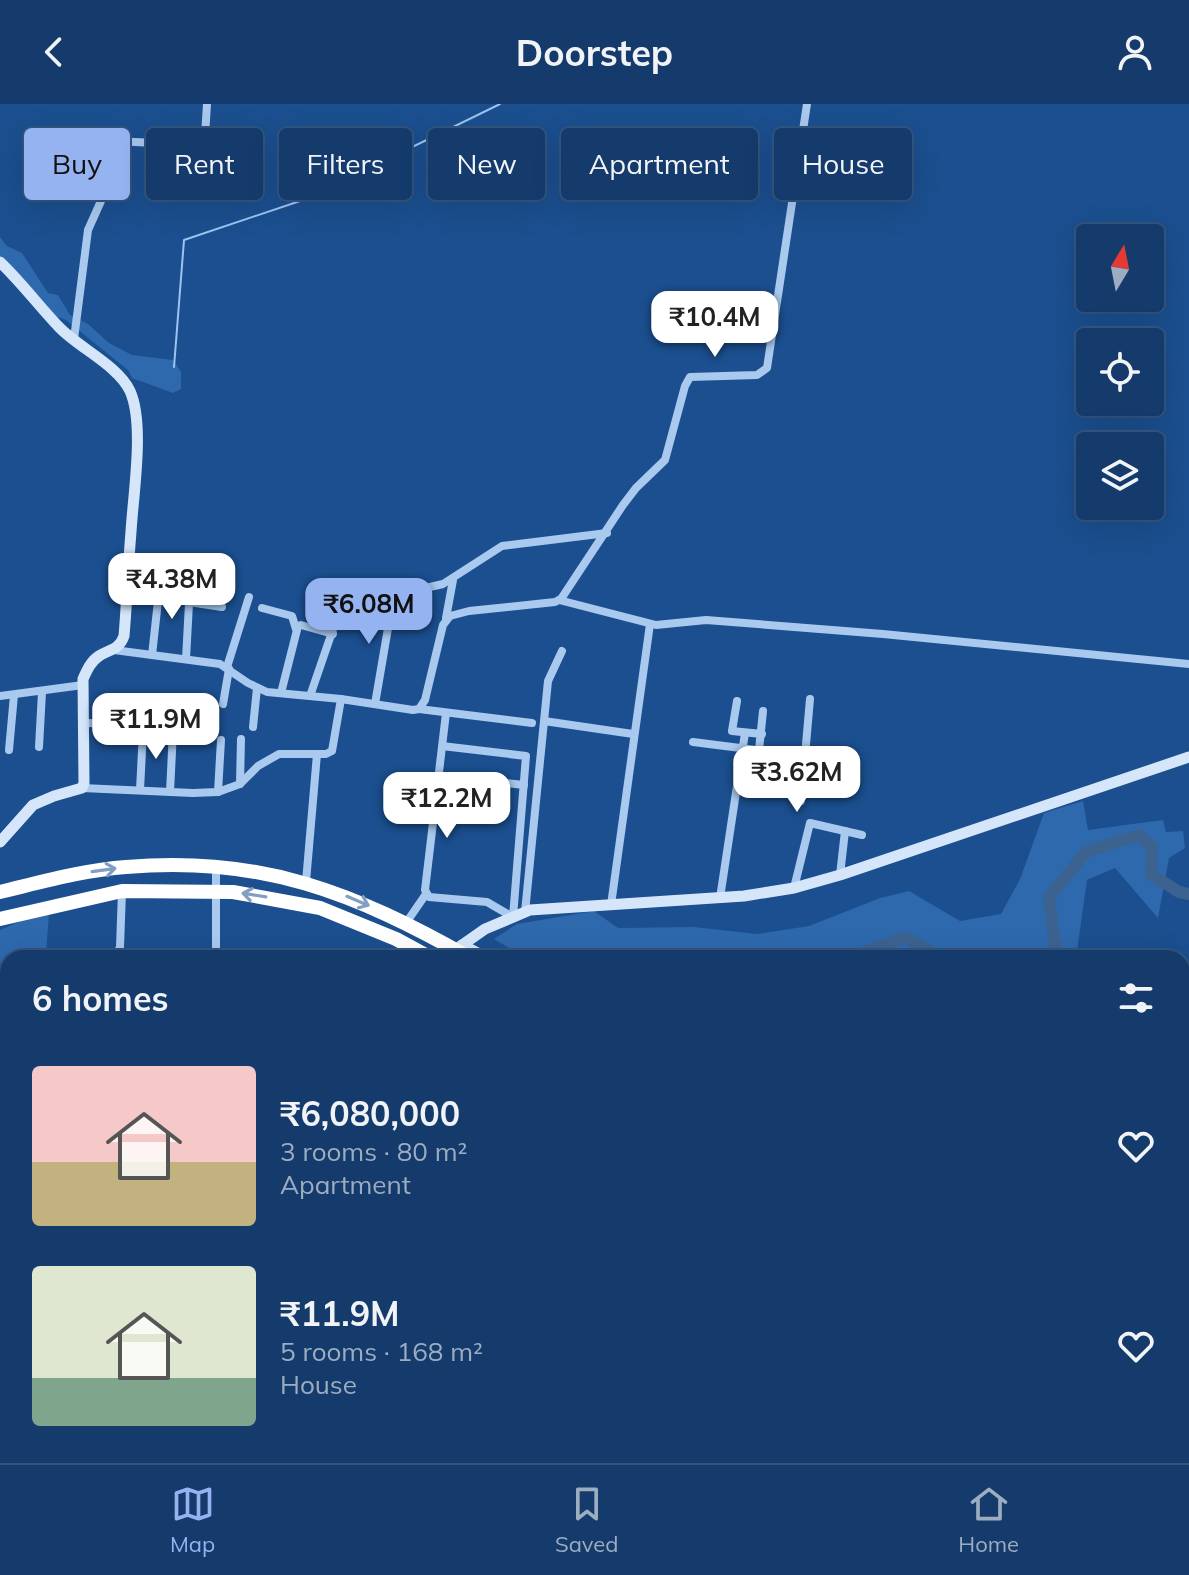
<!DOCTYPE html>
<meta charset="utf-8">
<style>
body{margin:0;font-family:Mulish,sans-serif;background:#1d4271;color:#f1f3f6;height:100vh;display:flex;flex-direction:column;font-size:30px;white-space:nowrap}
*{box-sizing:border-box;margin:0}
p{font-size:26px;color:#9dadc1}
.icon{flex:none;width:44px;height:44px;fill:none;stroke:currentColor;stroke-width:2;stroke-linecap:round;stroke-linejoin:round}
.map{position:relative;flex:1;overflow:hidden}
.drawer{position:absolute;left:0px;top:846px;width:1190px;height:514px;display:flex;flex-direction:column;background:#143b6b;border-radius:24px 24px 0 0;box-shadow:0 8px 32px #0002,0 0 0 2px #33557e}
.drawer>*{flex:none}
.top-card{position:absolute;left:24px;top:24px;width:1142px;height:72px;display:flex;gap:16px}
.needle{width:52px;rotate:10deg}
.tools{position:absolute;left:1076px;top:120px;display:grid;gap:16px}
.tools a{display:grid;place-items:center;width:88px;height:88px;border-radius:8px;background:#143b6b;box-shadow:0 8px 32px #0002,0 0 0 2px #33557e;font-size:40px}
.price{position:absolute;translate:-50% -68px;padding:0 18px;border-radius:16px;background:#fff;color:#222;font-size:26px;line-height:52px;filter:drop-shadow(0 2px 4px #0008)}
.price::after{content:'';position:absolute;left:50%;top:48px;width:24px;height:18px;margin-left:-12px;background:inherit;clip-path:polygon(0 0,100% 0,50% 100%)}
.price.active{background:#95b2f1;color:#111}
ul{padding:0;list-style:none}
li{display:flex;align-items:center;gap:24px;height:200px;padding:0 32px}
li span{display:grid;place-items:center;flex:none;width:224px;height:160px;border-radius:8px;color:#555}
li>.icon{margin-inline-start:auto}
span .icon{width:96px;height:96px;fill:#fffc;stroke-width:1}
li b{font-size:34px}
h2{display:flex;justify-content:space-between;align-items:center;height:96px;padding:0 32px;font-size:34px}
.pill{padding:0 28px;border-radius:8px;background:#143b6b;box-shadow:0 8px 32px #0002,0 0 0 2px #33557e;font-size:28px;line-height:72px}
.pill.active{background:#95b2f1;color:#111}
header{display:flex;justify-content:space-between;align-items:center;height:104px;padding:0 32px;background:#143b6b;font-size:36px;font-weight:700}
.menu{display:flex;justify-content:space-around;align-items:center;height:112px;border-top:2px solid #33557e;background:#143b6b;font-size:22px;color:#9dadc1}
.menu a{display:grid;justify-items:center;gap:4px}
.menu .active{color:#95b2f1}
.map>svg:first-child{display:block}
</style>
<header><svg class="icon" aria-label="back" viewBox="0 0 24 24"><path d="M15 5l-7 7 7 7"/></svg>Doorstep<svg class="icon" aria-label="person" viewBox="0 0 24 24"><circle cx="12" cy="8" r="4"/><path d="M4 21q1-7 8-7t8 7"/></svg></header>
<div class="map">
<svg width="1189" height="1359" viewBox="0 0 1189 1359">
<rect width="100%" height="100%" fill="#1b4f8f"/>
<g fill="#2e69ad">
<polygon points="0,133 7,142 22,149 48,189 58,191 70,211 88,220 109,239 132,251 173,256 181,268 181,285 173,289 132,274 128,266 66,216 52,211 0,155"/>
<polygon points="1083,697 1088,726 1163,716 1166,728 1183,727 1185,744 1169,754 1158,814 1115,764 1087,776 1076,854 817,854 816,852 813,854 735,854 721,848 661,849 619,854 526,854 494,835 517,820 594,807 618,824 694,823 757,830 809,822 880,794 909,787 960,817 1001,810 1020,775 1044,709"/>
<polygon points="49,810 46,850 8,854 8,966 0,967 0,826 35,811"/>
<polygon points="923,1352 1039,1352 1041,1359 932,1359"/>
</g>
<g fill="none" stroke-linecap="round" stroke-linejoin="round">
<polyline stroke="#9cc4f0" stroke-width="2" points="174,263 184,136 306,95 500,0"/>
<g stroke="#3c6290" stroke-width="12">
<polyline points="858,854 861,850 905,833 941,854"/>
<polyline points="1052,854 1055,841 1049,793 1086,748 1139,731 1152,743 1151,770 1179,788 1189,790"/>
<polyline points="0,1066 8,1066"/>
</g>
<g stroke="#a9c9ee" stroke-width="8">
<polyline points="74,235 88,126 101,97 107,41 113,37 200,41 205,32 207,0"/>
<polyline points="559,496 656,521 706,516 883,530 1189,560"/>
<polyline points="189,498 222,503"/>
<polyline points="262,504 292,512 296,525"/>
<polyline points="446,514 453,476"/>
<polyline points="114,546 220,560 248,579 267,588 341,595 413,606 419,605 425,596 443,521 450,512 469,507 555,498 561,495 623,401 636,384 665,356 685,282 690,273 757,271 767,264 807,0"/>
<polyline points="152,551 159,488 190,486"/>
<polyline points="186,555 190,481"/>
<polyline points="227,563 249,493"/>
<polyline points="281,589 298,522 301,521 333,530"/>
<polyline points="0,592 83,581"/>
<polyline points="310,592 341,502 357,490 365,487 404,489 443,480 502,442 607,429"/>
<polyline points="737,597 732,627 762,630"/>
<polyline points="223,600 229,565"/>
<polyline points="375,600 394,489"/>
<polyline points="419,605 532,619"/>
<polyline points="544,617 633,630"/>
<polyline points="84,619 203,621"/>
<polyline points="253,623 257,584"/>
<polyline points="693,638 803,652"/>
<polyline points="442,642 526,652 513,813 487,798 429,793 425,786 446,609"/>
<polyline points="39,643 42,588"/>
<polyline points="9,646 14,591"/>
<polyline points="759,646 763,607"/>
<polyline points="438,672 524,681"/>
<polyline points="240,680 241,635"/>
<polyline points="82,684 193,689 218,688 240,680 258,662 279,650 326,650 332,647 341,595"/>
<polyline points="140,686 143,627"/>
<polyline points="170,688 173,627"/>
<polyline points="218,688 221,636"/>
<polyline points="801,697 810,595"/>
<polyline points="216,762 216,854"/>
<polyline points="840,771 845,727"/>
<polyline points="306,778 317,650"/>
<polyline points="794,784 810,719 862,731"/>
<polyline points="720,794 745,629"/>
<polyline points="611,801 650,520"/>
<polyline points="525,808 548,577 562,547"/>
<polyline points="406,819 426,790"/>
<polyline points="115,854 120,843 122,787"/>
<polyline points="0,1345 8,1344"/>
<polyline points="73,1352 88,1359"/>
<polyline points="566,1352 573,1359 670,1354 674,1352"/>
<polyline points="772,1352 773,1359"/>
<polyline points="132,1359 133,1352"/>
<polyline points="234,1359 235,1352"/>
<polyline points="260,1359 261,1352"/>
<polyline points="349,1359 349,1352"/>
<polyline points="387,1359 389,1352"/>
<polyline points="723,1359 736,1352"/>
</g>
<g stroke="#d6e6fa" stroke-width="11">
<path d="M0,158C21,178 38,201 58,222C77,243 118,261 130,287C145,320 133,391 131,428C128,463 127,497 124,532C119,546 110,545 99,552C91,557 87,566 83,575L84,679L82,684L54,692L33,701L0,738"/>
<polyline points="462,841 487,854"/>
<polyline points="451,854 455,846 485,825 530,806 744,792 794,784 840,771 1189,653"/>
<polyline points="462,1352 462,1359"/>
</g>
<g stroke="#fff" stroke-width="14">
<path d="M0,788C42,778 84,766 126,763C261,751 355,789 470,854"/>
<polyline points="0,815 122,787 233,788 320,804 396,835 431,854"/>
<polyline points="1182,1214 1189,1217"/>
<polyline points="1182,1230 1189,1234"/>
</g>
</g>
<defs><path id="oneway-shaft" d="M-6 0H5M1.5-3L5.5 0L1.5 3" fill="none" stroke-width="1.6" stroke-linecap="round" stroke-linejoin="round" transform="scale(2)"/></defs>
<g stroke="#829ec1">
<use href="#oneway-shaft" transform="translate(104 766) rotate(-8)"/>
<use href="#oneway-shaft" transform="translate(254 791) rotate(-171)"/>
<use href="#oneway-shaft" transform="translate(358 797) rotate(23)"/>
</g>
</svg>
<div class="tools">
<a><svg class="needle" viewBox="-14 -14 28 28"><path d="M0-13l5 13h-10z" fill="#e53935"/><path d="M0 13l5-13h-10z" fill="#9dadc1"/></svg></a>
<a><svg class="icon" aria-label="locate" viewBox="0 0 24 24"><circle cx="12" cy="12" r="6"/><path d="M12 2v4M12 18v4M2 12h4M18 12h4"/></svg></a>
<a><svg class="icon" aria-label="layers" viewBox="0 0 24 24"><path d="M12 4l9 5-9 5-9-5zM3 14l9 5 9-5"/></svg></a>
</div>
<b class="price" style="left:715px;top:255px">₹10.4M</b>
<b class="price" style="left:172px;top:517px">₹4.38M</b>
<b class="price active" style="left:369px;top:542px">₹6.08M</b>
<b class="price" style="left:156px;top:657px">₹11.9M</b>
<b class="price" style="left:797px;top:710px">₹3.62M</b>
<b class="price" style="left:447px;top:736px">₹12.2M</b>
<div class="top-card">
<a class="pill active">Buy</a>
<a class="pill">Rent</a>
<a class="pill">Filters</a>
<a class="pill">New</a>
<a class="pill">Apartment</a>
<a class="pill">House</a>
</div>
<section class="drawer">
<h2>6 homes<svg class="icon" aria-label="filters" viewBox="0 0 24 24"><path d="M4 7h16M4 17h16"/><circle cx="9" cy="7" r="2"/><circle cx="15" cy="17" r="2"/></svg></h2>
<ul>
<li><span style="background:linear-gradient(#f6c9c9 60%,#c2b280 0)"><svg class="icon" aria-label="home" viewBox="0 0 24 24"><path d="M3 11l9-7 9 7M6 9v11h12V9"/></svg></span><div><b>₹6,080,000</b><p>3 rooms · 80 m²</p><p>Apartment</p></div><svg class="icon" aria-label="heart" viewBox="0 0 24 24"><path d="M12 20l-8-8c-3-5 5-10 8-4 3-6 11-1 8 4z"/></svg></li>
<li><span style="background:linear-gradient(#dfe7d0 70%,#7fa58c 0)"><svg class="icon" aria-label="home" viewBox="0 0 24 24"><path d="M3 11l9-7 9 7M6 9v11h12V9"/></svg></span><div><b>₹11.9M</b><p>5 rooms · 168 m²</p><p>House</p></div><svg class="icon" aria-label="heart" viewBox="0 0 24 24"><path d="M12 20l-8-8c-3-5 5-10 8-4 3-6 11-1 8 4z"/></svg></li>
</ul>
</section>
</div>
<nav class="menu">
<a class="active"><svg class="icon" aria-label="map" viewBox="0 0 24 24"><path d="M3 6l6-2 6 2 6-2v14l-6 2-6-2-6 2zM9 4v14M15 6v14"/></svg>Map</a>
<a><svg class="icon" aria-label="saved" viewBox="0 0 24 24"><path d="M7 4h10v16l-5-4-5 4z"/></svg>Saved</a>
<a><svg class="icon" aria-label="home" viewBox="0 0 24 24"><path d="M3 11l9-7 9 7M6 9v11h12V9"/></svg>Home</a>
</nav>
